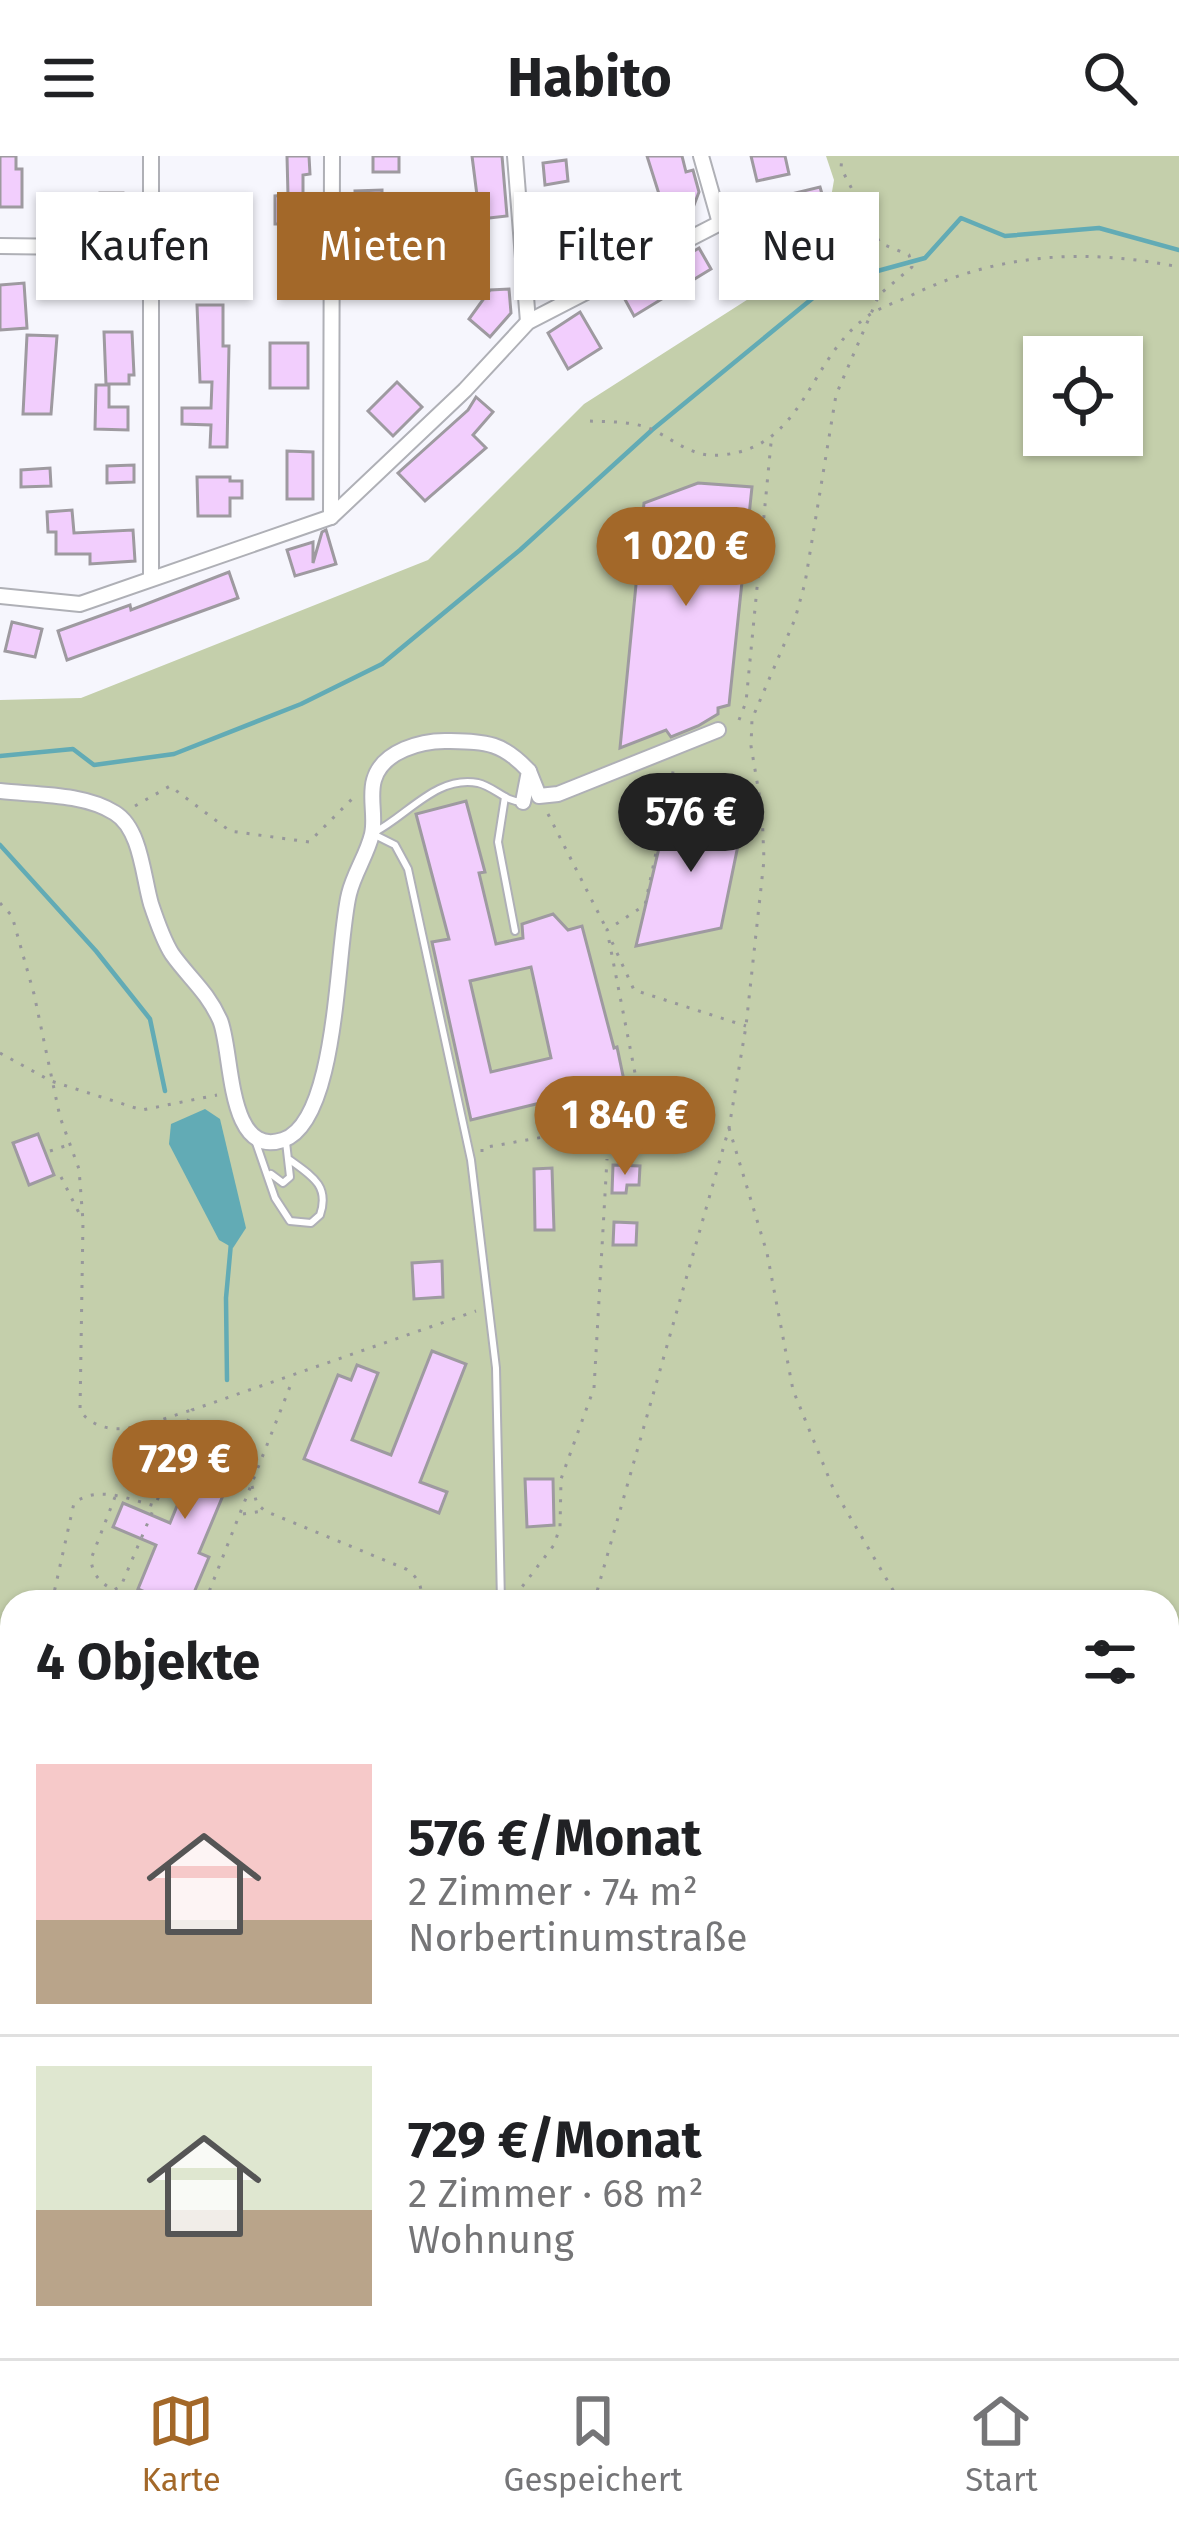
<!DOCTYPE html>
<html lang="de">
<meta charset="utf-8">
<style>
body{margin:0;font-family:"Fira Sans",sans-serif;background:#f2f2f2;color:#202124;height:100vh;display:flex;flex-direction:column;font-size:45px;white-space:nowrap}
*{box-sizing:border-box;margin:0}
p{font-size:39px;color:#757577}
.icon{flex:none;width:66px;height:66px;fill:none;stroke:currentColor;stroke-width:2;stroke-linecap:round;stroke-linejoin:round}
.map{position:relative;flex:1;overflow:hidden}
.side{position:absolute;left:0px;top:1434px;width:1179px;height:768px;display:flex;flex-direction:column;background:#fff;border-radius:36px 36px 0 0;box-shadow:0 3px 9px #0004}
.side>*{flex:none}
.banner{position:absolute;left:36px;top:36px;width:1107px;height:108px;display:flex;gap:24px}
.controls{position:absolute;left:1023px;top:180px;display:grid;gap:24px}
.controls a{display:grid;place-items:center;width:120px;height:120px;border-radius:0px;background:#fff;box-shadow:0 3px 9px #0004;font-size:60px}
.price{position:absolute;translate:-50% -102px;padding:0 27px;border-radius:42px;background:#a36829;color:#fff;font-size:39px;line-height:78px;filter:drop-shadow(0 3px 6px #0008)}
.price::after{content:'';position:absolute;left:50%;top:72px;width:36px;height:27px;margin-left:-18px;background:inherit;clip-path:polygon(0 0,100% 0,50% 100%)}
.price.active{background:#222;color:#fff}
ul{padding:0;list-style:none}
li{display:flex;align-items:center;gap:36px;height:300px;padding:0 36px}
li+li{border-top:3px solid #e0e0e0}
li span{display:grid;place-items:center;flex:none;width:336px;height:240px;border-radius:0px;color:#555}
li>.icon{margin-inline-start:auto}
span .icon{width:144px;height:144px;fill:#fffc;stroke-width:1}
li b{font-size:51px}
h2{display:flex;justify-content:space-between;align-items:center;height:144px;padding:0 36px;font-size:51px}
.tag{padding:0 42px;border-radius:0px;background:#fff;box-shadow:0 3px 9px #0004;font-size:42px;line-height:108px}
.tag.active{background:#a36829;color:#fff}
header{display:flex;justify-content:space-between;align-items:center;height:156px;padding:0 36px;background:#fff;font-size:54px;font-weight:700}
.tabs{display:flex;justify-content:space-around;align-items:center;height:168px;border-top:3px solid #e0e0e0;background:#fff;font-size:33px;color:#757577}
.tabs a{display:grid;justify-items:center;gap:6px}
.tabs .active{color:#a36829}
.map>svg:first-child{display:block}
</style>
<header><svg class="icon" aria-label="menu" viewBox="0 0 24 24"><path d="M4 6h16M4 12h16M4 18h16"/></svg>Habito<svg class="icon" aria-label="search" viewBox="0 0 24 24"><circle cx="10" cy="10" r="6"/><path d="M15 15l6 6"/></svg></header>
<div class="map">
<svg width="1179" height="2202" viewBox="0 0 1179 2202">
<rect width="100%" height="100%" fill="#f6f6fd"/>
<path fill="#c4cfab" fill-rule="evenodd" d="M826,0H1179V1838L1167,1859V1446H12V2190H1167V2111L1179,2113V2202H0V544L81,542L428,404L584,248L778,124L828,59L834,24ZM1044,201H1122V279H1044Z"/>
<polygon fill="#62abb5" points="205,953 220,963 246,1072 233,1092 219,1084 169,988 171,968"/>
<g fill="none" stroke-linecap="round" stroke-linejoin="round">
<g stroke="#62abb5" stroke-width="4.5">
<polyline points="0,600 73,593 94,609 174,598 301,548 382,508 520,394 652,274 830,128 925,102 961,62 1005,80 1099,72 1179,94"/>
<polyline points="0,689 96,795 150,863 165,935"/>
<polyline points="227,1224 226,1142 231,1087"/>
</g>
</g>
<g fill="#f2cefd" stroke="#9e9aa0" stroke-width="3" fill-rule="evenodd">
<polygon points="0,0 16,0 16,13 22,13 22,51 0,51"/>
<polygon points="287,0 309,0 310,18 303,19 303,74 279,74 280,68 275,68 275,40 288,39"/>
<rect x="373" y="0" width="26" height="16"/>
<polygon points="472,0 502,0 507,60 480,63"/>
<polygon points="647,0 682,0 686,16 693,14 699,36 691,57 668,62 655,40 659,38"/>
<polygon points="751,0 785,0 789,18 757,25"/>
<polygon points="566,4 568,25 545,29 543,7"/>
<polygon points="820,31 828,59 801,66 791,38"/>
<polygon points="382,34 382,67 356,68 355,35"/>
<polygon points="100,37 123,37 124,69 101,69"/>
<polygon points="202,42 228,42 230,117 206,116 207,72 202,72"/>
<polygon points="612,43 634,88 620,95 618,90 611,93 588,46"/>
<polygon points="774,77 774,109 738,110 740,78"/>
<polygon points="699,92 711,113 634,160 622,138"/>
<polygon points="24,127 27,172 0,174 0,129"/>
<polygon points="509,133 511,157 490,181 469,163 490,134"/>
<polygon points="197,149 223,149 223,190 229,190 227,291 210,291 211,269 182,268 182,252 211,252 212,226 200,226"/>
<polygon points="580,156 601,192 568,213 548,177"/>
<polygon points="104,176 132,176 134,219 129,219 129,228 106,228"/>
<polygon points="27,179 57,180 51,258 23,258"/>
<rect x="270" y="187" width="38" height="45"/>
<polygon points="397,226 422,251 393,280 368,255"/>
<polygon points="96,229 109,229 109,251 128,251 128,274 95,273"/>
<polygon points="476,241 493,256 473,279 486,292 425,345 398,317 468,254"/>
<polygon points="287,295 313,296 313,343 287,343"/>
<polygon points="134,309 134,326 107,327 107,310"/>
<polygon points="50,312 51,330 21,331 21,314"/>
<polygon points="197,321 230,321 230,325 242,325 242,342 230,342 230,360 198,360"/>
<polygon points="698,327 752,331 729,549 718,552 718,558 698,570 671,581 666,574 620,592 644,347"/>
<polygon points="72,354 74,377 133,374 135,405 90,408 90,398 56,398 56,376 48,376 47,356"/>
<polygon points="326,374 336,408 295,420 287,394 313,386 313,407 322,376"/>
<polygon points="229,416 238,442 67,504 58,475 130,449 131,454"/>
<polygon points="12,466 42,473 35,501 5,495"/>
<path d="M466,645L485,716L479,717L496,788L523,782L522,768L553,758L568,774L582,770L614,892L617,891L631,958L599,962L593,934L471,964L432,786L449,783L416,658ZM531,811L551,902L491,916L470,825Z"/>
<polygon points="677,646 743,665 721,772 636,790 667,658 673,660"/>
<polygon points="38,978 54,1019 29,1029 13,987"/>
<polygon points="613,1009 640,1010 639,1029 627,1029 626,1037 612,1037"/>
<polygon points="552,1012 554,1074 535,1074 534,1013"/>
<polygon points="614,1066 637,1067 636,1089 613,1089"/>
<polygon points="442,1105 443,1141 414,1143 412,1107"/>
<polygon points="432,1195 466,1208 420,1326 447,1336 439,1357 304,1303 338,1219 351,1224 357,1209 378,1217 352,1284 391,1299"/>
<polygon points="211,1267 247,1282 199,1397 209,1401 190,1446 140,1446 145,1436 138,1433 156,1389 113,1371 123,1347 170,1367"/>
<polygon points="525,1323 553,1323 554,1369 527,1371"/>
</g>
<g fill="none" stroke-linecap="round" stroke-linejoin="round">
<defs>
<g id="lane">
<polyline points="505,641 498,686 515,775"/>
<path d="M375,676C408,659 437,619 478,627C495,631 505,646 523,646"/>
<polyline points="375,679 395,689 408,713 471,1004 496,1212 501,1446"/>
<path d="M255,984L275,1042L290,1065L311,1067L320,1059C330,1030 312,1020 290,1004"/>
<polyline points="271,1018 283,1027 290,1021 286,986"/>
</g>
<g id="street">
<polyline points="151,0 151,422"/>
<polyline points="515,0 528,166"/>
<polyline points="0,90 150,92"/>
<polyline points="331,361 332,0"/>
<polyline points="0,440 80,448 331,361 465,234 528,166 720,67 701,0"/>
<polyline points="529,615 539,640 558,638 718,574"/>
<path d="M0,635C35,639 84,637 115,657C141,673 143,721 151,748C156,763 163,784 172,798C189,822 207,835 220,864C233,894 226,1003 283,984C339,965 336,790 349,738C354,717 367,699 372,678C376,661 369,641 374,624C382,595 422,584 449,585C487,586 502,586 529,615L523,646"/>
</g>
</defs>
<use href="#lane" stroke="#afb0b6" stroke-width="10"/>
<use href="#street" stroke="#afb0b6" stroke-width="18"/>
<g stroke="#97979b" stroke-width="3" stroke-dasharray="3 9" stroke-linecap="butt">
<path d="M590,265C610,266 634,265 653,274C676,285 693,302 721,299C806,292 807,203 868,160C880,151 897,146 910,140C998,97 1084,92 1179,111"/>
<polyline points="739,564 746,546 771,287"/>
<polyline points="135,650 170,630 230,675 309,686 355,640"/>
<polyline points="548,658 606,772"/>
<path d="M0,747L12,760L34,838L60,961L79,1013L83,1065L80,1255C108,1290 155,1264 192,1254"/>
<polyline points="612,786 634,834 746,870"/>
<polyline points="0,897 51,925 142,954 217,939"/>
<polyline points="729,972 767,1097 793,1234 833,1332 900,1446"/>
<polyline points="50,995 71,988"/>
<polyline points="482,996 482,992 644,963 607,774 645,749 674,611"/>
<polyline points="61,1021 82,1063"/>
<path d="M252,1330L257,1348L265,1355L406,1413C418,1421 424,1432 420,1446"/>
<path d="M115,1341L91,1403C92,1418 101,1428 114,1434L121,1430L154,1352"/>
<polyline points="243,1358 263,1355"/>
<polyline points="515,1440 554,1389 560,1371 561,1323 594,1232 607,1003"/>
<path d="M52,1446L74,1347C98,1329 128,1343 155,1350L192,1254L476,1155"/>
<polyline points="205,1446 293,1223"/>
<polyline points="594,1446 729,972 746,870 764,704 762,655 751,590 752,563 795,463 805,427 836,239 879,139 912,111 909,99 880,87 841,12 842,0"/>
<polyline points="1167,1838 1179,1817"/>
<polyline points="0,2108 12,2098"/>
<polyline points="414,2202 419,2190"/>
<polyline points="937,2202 942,2190"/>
</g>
<use href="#lane" stroke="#fff" stroke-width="6"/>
<use href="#street" stroke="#fff" stroke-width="14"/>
</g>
</svg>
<div class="controls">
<a><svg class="icon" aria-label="locate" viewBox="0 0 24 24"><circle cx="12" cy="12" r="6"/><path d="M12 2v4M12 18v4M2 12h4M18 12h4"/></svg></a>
</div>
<b class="price" style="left:686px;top:453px">1 020 €</b>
<b class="price active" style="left:691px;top:719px">576 €</b>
<b class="price" style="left:625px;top:1022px">1 840 €</b>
<b class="price" style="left:185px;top:1366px">729 €</b>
<div class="banner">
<a class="tag">Kaufen</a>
<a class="tag active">Mieten</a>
<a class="tag">Filter</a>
<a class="tag">Neu</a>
</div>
<section class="side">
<h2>4 Objekte<svg class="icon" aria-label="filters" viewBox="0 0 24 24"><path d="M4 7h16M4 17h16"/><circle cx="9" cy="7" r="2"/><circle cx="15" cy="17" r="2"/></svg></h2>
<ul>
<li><span style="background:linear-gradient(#f6c9c9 65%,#b9a48a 0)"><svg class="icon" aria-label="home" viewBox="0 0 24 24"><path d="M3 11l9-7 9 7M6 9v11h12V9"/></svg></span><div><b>576 €/Monat</b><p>2 Zimmer · 74 m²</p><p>Norbertinumstraße</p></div></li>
<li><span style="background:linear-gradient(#dfe7d0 60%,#b9a48a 0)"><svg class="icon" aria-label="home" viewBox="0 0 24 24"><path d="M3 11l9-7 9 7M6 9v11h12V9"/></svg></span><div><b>729 €/Monat</b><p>2 Zimmer · 68 m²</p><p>Wohnung</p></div></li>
</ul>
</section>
</div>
<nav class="tabs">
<a class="active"><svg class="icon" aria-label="map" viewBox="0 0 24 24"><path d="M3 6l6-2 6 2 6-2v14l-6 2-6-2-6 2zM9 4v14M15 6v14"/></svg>Karte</a>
<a><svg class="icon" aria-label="saved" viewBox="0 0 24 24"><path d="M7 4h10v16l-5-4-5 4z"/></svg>Gespeichert</a>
<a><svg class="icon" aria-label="home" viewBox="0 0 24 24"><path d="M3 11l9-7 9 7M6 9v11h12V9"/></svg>Start</a>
</nav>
